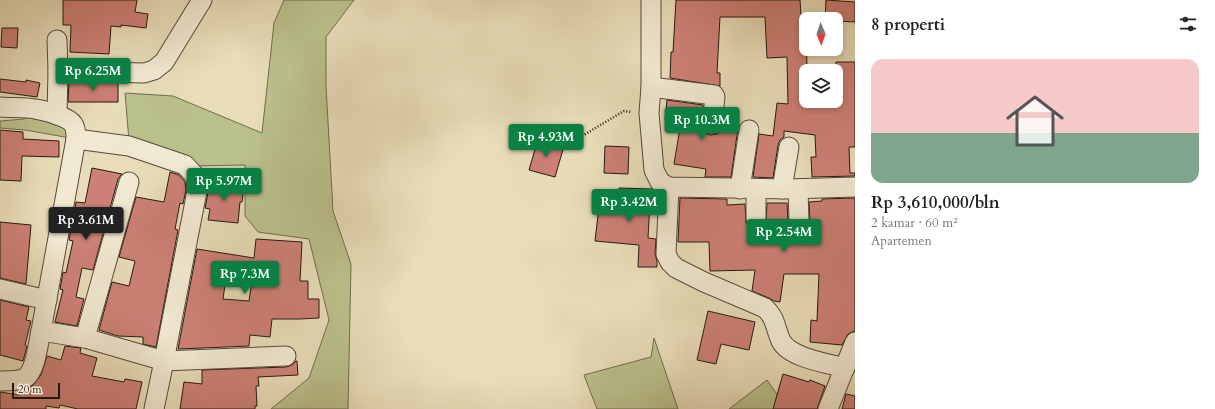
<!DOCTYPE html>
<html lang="id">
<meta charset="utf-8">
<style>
body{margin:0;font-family:Cardo,serif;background:#f6f6f6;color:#202124;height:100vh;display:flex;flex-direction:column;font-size:15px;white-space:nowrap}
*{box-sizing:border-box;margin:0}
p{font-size:13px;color:#757577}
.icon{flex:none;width:22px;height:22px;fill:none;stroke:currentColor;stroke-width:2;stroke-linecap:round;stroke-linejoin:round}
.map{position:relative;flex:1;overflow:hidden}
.drawer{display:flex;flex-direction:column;background:#fff;width:360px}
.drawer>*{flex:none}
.needle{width:26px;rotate:178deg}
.controls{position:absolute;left:799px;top:12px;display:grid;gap:8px}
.controls a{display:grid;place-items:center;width:44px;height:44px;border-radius:8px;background:#fff;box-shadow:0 2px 6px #0003;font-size:20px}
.scale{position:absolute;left:12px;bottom:10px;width:48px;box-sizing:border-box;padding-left:4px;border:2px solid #251912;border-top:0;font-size:11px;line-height:14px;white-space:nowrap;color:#251912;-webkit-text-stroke:3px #f1e9d2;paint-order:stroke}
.price{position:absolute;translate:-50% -34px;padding:0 9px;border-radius:4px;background:#0b8043;color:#fff;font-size:13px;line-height:26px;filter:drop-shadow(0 1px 2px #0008)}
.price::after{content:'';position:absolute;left:50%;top:24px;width:12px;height:9px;margin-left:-6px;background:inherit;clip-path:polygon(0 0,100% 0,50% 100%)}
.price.selected{background:#222;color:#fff}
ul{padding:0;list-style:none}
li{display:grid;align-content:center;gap:8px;height:212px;padding:0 16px}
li+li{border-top:1px solid #e0e0e0}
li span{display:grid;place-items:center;height:124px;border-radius:12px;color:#555}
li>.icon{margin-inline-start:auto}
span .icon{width:72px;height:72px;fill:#fffc;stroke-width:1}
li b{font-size:17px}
h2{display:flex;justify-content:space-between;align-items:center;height:48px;padding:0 16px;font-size:17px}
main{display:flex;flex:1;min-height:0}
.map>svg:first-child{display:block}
</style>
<main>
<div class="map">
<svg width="855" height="409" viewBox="0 0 855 409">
<rect width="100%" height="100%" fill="#e9ddb9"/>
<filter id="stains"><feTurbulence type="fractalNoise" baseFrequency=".005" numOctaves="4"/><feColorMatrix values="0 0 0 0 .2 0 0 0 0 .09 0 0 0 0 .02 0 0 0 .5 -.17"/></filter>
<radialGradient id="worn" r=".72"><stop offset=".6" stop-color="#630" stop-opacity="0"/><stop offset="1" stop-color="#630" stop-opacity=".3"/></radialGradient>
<g fill="#bac08c" stroke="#706c4f">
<polygon points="284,0 354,0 326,37 326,86 333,211 351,264 348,409 271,409 309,378 329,320 309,239 258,232 245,216 245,165 190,166 129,141 125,93 173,96 262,133 274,23"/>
<polygon points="35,110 54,115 76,139 25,130 0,128 0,121 24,119"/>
<polygon points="654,338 678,409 597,409 584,375 651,357"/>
<polygon points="767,380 787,409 729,409"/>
</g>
<g fill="#cd8076" stroke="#251912" fill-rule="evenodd">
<polygon points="63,0 137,0 135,12 148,14 146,28 121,25 121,27 111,26 109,54 70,52 71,25 63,25"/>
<polygon points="676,0 800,0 801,15 806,15 807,71 806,71 806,101 836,101 836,62 855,62 855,147 849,147 850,173 855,173 855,176 812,177 811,157 816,157 815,135 784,131 784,137 780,140 778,145 773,178 753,177 759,134 773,136 777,103 788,104 787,57 767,58 765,17 720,17 717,73 720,73 720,86 670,78 671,52 673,52"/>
<polygon points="826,0 855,2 855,22 836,21 836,19 825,19"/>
<polygon points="2,28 18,28 17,48 1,47"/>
<polygon points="0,79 26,82 26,80 40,83 37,97 0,92"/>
<polygon points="69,82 118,83 118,102 68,102"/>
<polygon points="667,100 703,105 701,123 702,128 705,133 710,135 717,134 721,131 722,127 738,128 731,177 705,177 706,169 674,164 681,122 665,120"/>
<polygon points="0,130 23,132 23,139 59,141 59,157 22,156 21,181 0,180"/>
<polygon points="538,139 564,146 555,177 529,170"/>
<polygon points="605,146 629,147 628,174 604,173"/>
<polygon points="92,168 122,174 118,179 93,270 82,268 76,297 84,299 77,326 55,322 63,290 60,289 63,272 66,273 73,241 69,240 76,202 85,203"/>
<polygon points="170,172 179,175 185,182 186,190 183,204 180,203 175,229 178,230 156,347 143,344 143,337 118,336 99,330 112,282 129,286 135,261 119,257 136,197 164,202"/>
<polygon points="207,183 214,185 214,183 244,186 242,202 240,202 238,223 208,220 210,209 205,208 208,193"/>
<polygon points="619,188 652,189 655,192 655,203 650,202 648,238 656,239 655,254 657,261 657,267 638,267 639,245 595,241 600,198 619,199"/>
<polygon points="680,198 727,199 727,205 745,204 746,223 750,227 756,229 761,228 766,223 767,203 787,203 788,222 789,227 793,231 799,233 804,232 809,227 810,222 809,202 822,201 822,199 855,198 855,331 848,334 842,345 810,342 811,320 817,321 819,274 784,274 780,302 774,301 769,298 752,291 755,270 710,271 709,242 678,242"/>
<polygon points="0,222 31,225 26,284 0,278"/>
<path d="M256,239L302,242L300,281H308V299H319V318L300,319H272L270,337L250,335L249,346L178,349L197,249L254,258ZM227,271L253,274L249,301L223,299Z"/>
<polygon points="0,300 29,307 26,320 31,321 25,345 27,346 23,361 0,355"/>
<polygon points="708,311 755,322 749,350 721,344 716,364 697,360"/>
<polygon points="65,346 81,348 80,353 97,358 92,376 124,382 125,379 142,382 136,409 78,409 60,405 59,408 46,406 46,409 0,409 0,392 20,395 21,391 32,386 41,375 47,356 61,360"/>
<polygon points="296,361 297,361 298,375 258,377 259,386 256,386 257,406 255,406 255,409 180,409 184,382 202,384 202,370 286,367 292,365"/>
<polygon points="783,374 809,382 810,380 825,386 817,409 773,409"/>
<polygon points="846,394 855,396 855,409 842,409"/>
</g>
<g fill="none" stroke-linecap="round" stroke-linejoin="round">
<defs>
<g id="minor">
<polyline points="651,0 651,87 649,113 654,170 660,182 669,187 788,189 855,187"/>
<polyline points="57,40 58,71"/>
<polyline points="651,87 714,95 715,97 712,124"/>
<path d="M0,107C11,108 24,107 35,109C43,110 69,117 73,124C76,128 76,134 76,139L41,331L85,338L164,361L154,409"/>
<polyline points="57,115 58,71 144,73 154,70 164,62 202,0"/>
<polyline points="76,139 129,146 185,165 196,177 197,191 164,361 286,356"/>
<path d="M669,187L666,254L670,262L676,268L704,282L765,308C776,318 775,328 781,341C790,358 827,363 845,368"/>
<polyline points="740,189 749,130"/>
<polyline points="756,189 756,218"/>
<polyline points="782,189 789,147"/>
<polyline points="798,189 799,222"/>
<polyline points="0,289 47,300"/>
<polyline points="85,338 129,182"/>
<path d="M0,381C8,380 17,382 25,378C36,371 38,343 41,331"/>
<polyline points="828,409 855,342"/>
</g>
</defs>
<use href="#minor" stroke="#564a3c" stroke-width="21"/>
<polyline stroke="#251912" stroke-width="2.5" stroke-dasharray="1 2" stroke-linecap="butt" points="577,139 624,111 632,112"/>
<use href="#minor" stroke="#f1e9d2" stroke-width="19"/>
</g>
<rect width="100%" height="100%" filter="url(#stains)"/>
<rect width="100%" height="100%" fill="url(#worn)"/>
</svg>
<div class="controls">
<a><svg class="needle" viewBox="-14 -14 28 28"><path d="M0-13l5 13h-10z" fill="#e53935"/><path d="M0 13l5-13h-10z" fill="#757577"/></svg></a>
<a><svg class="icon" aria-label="layers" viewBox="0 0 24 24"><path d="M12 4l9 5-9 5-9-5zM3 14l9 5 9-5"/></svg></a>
</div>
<div class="scale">20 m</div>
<b class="price" style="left:93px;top:92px">Rp 6.25M</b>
<b class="price" style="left:702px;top:141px">Rp 10.3M</b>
<b class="price" style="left:546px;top:158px">Rp 4.93M</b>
<b class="price" style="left:224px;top:202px">Rp 5.97M</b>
<b class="price" style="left:629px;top:223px">Rp 3.42M</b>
<b class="price selected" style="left:86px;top:241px">Rp 3.61M</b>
<b class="price" style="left:784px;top:253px">Rp 2.54M</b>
<b class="price" style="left:245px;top:295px">Rp 7.3M</b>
</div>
<section class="drawer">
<h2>8 properti<svg class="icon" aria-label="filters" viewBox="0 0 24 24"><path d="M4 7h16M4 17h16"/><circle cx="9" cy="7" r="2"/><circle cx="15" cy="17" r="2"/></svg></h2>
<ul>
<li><span style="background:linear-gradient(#f6c9c9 60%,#7fa58c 0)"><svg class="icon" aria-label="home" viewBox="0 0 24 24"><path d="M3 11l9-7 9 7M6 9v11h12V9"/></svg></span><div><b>Rp 3,610,000/bln</b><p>2 kamar · 60 m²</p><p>Apartemen</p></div></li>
</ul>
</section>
</main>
